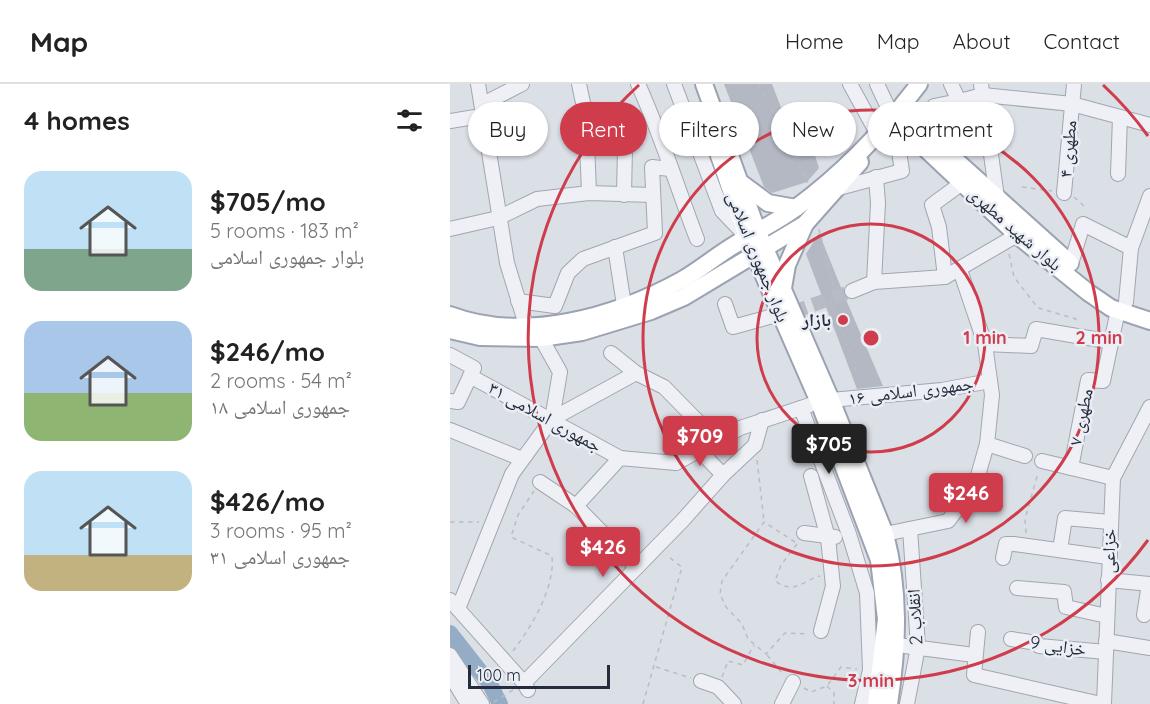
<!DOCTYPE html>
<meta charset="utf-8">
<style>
body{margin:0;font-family:Quicksand,"Noto Naskh Arabic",sans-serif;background:#f6f6f6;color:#222;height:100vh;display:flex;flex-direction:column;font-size:22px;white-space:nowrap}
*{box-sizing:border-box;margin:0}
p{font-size:20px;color:#767676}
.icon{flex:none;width:33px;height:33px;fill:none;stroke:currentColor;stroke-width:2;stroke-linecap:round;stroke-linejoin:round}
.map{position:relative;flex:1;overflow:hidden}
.side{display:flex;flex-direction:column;background:#fff;width:450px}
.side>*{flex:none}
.top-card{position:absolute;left:18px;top:18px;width:570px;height:54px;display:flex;gap:12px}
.scale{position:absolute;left:18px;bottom:15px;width:142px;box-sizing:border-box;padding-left:6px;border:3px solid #252d3c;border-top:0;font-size:16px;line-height:21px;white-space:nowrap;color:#252d3c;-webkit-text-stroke:4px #ebeef4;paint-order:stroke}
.price{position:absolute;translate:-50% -51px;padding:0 14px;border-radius:6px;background:#cf3d4d;color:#fff;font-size:20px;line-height:39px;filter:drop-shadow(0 2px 3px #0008)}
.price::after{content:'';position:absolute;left:50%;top:36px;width:18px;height:14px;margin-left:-9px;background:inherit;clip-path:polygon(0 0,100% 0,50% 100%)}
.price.on{background:#222;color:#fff}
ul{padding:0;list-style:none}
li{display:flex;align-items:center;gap:18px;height:150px;padding:0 24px}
li span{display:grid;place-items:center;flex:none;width:168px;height:120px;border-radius:18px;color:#555}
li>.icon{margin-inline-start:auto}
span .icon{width:72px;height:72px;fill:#fffc;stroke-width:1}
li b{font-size:26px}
h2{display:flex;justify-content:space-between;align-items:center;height:72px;padding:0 24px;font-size:26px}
.chip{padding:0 21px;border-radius:27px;background:#fff;box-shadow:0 2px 4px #0004;font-size:21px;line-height:54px}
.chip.on{background:#cf3d4d;color:#fff}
header{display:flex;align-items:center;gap:36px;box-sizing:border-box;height:84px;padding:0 30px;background:#fff;border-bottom:2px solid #e0e0e0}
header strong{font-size:28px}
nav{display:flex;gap:33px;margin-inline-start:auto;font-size:21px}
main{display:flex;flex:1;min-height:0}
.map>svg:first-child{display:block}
</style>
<header>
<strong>Map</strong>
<nav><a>Home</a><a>Map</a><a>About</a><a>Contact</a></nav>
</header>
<main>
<section class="side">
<h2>4 homes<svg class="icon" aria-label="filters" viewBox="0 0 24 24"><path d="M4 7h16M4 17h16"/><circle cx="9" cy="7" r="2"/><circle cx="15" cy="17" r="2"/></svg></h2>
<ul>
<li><span style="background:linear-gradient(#bfe0f5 65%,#7fa58c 0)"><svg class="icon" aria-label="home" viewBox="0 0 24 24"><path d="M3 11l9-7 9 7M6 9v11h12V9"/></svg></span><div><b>$705/mo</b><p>5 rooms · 183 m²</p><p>بلوار جمهوری اسلامی</p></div></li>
<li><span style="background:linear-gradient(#a9c7e8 60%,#8fb573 0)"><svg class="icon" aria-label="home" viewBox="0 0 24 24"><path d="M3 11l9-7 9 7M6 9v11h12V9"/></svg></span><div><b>$246/mo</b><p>2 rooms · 54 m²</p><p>جمهوری اسلامی ۱۸</p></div></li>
<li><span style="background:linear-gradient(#bfe0f5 70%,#c2b280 0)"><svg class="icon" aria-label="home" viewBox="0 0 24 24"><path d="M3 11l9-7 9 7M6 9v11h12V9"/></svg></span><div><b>$426/mo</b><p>3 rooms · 95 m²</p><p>جمهوری اسلامی ۳۱</p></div></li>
</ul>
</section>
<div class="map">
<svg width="700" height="620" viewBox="0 0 700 620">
<rect width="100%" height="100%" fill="#dbdfe6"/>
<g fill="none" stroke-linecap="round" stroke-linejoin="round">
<polyline stroke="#95acc7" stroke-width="16" points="0,549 40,600 50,620"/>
</g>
<g fill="#b3b8c3">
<polygon points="274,0 322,0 347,65 362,62 369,84 357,98 322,109 314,103"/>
<polygon points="369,149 394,211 433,302 407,305 356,170"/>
</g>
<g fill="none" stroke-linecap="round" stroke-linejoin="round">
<polyline stroke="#b7bbc4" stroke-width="14" stroke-dasharray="14 7" stroke-linecap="butt" points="343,228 402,207"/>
<defs>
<g id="minor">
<polyline points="28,0 57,179 76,241"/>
<polyline points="129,0 136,33 139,109"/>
<path d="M188,0C211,50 227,103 247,155"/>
<polyline points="224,0 272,127 295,151"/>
<polyline points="400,0 428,51"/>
<polyline points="427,0 443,34"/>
<polyline points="501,0 509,17 533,11 622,20 700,41"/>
<polyline points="531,0 547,113"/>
<polyline points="33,20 72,0"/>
<polyline points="484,22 509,17"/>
<polyline points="0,37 31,32"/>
<polyline points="211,51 255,32"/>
<polyline points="668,90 670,33"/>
<polyline points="389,104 452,87 447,54"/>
<polyline points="614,109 624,0"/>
<polyline points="174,111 175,63"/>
<polyline points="0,145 48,134 87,115 139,109 203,111"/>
<polyline points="165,163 174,221"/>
<polyline points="621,180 633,140 681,164"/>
<polyline points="510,186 535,260 542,311 537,360 575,372"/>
<polyline points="495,193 489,143 482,121 512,99"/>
<polyline points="424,198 428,119 426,93"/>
<polyline points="402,207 424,198 495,193 567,151"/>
<polyline points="68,217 105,222 118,189 133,175 205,149 202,83 220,85"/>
<polyline points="676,218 681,164 700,112"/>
<polyline points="275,220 283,243 330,230"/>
<polyline points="91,254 110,288 102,335"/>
<polyline points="535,260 581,262 586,245 662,258"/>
<polyline points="161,269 186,289 214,303 267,357"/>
<polyline points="0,271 24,284 8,318 0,317"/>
<polyline points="20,292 170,374"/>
<polyline points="381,316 492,306 540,297"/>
<polyline points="351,324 399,450 417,509 420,586 412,620"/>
<polyline points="0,346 72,375"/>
<polyline points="249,366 273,391 305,361 312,336"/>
<polyline points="592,377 663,394"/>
<polyline points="621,384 638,296 653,297 668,226"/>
<polyline points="361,392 378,454 383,502 371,547"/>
<polyline points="90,398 126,422 186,483"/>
<polyline points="126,422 170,374 226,379 290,344 360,321"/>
<polyline points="354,449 385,453"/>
<polyline points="435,450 498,437 525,402 537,360"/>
<polyline points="610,466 615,434 660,438"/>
<polyline points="553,474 556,460 564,460 658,473"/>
<polyline points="658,496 700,500"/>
<polyline points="567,504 614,508 616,523 657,532"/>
<polyline points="0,516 74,599"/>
<polyline points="8,525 62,390 102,335 186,289"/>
<polyline points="694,531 699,500"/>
<polyline points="528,548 524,591 651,620"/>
<polyline points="561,555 587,559 589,562 656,568"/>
<polyline points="656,557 700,564"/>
<polyline points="447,561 524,571"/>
<polyline points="0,571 32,620"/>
<polyline points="0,591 18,620"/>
<polyline points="251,597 268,603 284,620"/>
<polyline points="78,606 74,599 233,436 273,391"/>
<polyline points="332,620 343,598"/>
<polyline points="457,620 468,563 460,445"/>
<polyline points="654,620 663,394 700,323"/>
</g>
<g id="major">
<path d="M254,0L307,146L381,316L435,450C450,507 448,562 439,620"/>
<polyline points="443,34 567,151 639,209 661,224 700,237"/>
<polyline points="463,38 620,179"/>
<polyline points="266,63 297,153 369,318 429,476 436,535 426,620"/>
<polyline points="291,99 318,119 346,124"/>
<polyline points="333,204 337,181 355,140"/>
<path d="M0,231C74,259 165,233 232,196C249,186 265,173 281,163C303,149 327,138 347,123C393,89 435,45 469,0"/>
<polyline points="0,246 30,253 91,254 132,248 201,227 234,213 355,140 410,78"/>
</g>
</defs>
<use href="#minor" stroke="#a1a6b0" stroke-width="16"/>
<use href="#major" stroke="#9ba3b2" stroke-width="20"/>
<g stroke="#babdc5" stroke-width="1.5" stroke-dasharray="4.5 4.5" stroke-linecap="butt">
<polyline points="308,0 332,44 358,99"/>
<polyline points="292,62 332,44"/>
<polyline points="344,66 384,47 392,66"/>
<polyline points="572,103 602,107"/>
<polyline points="624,113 633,121 635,127"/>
<polyline points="369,145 386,213"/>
<polyline points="559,170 564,193 588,224 626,235 625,238"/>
<polyline points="380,215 411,300"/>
<polyline points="307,376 314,437"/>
<polyline points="0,438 29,438"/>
<polyline points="576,449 575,435 588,389"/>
<polyline points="345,458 314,438 272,497 270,510 276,523 292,540 298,555 316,570 335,549 359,550"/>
<path d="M347,460L331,481L325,497C344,511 352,497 370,492"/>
<path d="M63,567C82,542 105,504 102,472L61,453L68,431L84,407"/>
<polyline points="317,571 333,590"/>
<polyline points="206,583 241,594"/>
<polyline points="272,593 278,577 293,581 304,561"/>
<polyline points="377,602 384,609 384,620"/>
<polyline points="354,604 361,608 377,602 391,583 407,585"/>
<polyline points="44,618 63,606"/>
<polyline points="193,620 232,483 216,471"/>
</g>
<use href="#minor" stroke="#eef0f5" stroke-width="14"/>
<use href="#major" stroke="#fff" stroke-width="16"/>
</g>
<g fill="none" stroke="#cf3d4d" stroke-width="3">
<circle cx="421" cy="254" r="114"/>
<circle cx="421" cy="254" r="228"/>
<path d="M698 456A343 343 0 1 1 189 1M653 1A343 343 0 0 1 698 52"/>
</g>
<circle fill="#cf3d4d" stroke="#ebeef4" stroke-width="2" cx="393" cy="236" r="6"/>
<g text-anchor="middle" stroke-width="5" stroke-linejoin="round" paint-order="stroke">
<g font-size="18" fill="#252d3c" stroke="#ebeef4">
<text transform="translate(618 65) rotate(-85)" y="6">مطهری ۴</text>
<text transform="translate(565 145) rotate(41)" y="6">بلوار شهید مطهری</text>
<text transform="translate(308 173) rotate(68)" y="6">بلوار جمهوری اسلامی</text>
<text transform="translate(461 307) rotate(-7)" y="6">جمهوری اسلامی ۱۶</text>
<text transform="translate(95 333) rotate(29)" y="6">جمهوری اسلامی ۳۱</text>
<text transform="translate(631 333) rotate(-78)" y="6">مطهری ۷</text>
<text transform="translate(659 467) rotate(-88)" y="6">خزاعی</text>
<text transform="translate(465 533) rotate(-93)" y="6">انقلاب 2</text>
<text transform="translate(608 562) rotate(8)" y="6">خزایی 9</text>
</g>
<g font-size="18" font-weight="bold" fill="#252d3c" stroke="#ebeef4" text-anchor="end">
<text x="381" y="242">بازار</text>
</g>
</g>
<circle cx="421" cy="254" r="9" fill="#cf3d4d" stroke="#ebeef4" stroke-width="3"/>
<g font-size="18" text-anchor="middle" font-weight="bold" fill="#cf3d4d" stroke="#ebeef4" stroke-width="5" stroke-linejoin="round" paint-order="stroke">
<text x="535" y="260">1 min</text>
<text x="649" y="260">2 min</text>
<text x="421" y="603">3 min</text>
</g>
</svg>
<div class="scale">100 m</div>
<b class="price" style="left:250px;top:383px">$709</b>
<b class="price on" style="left:379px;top:391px">$705</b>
<b class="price" style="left:516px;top:440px">$246</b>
<b class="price" style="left:153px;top:494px">$426</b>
<div class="top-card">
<a class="chip">Buy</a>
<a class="chip on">Rent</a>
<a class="chip">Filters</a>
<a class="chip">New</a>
<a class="chip">Apartment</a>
</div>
</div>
</main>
